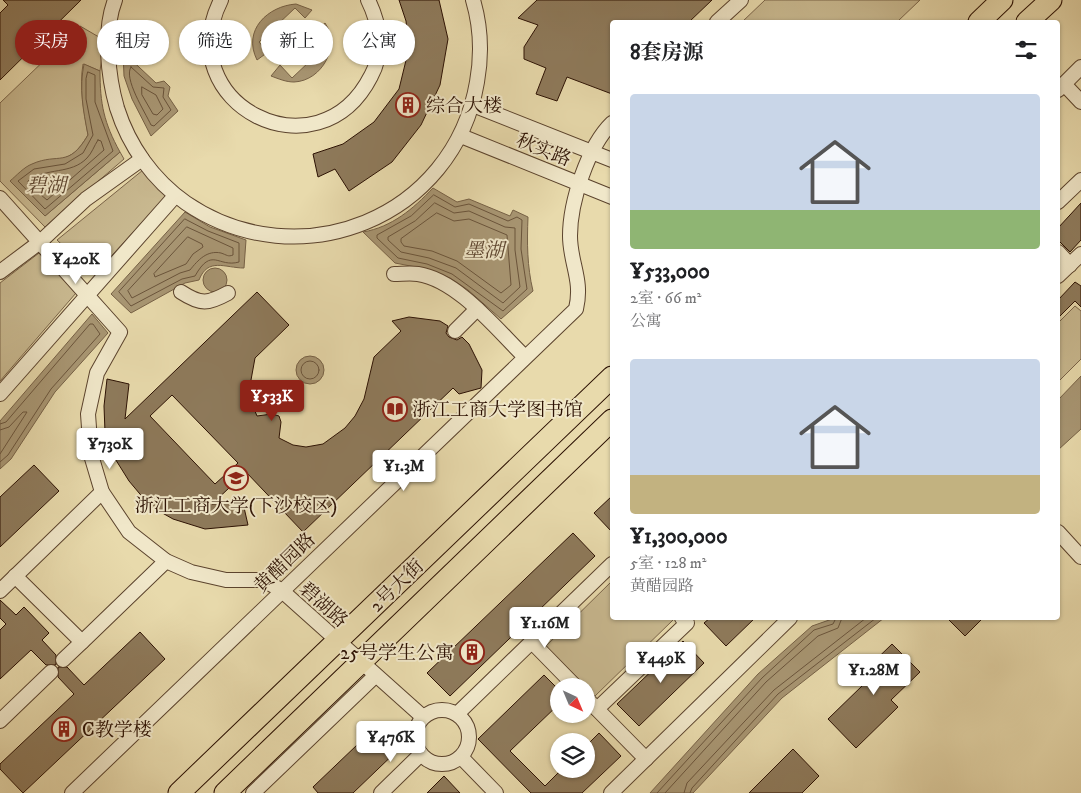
<!DOCTYPE html>
<html lang="zh">
<meta charset="utf-8">
<style>
body{margin:0;font-family:"IM FELL DW Pica","Noto Serif SC",serif;background:#f2f2f2;color:#202124;height:100vh;display:flex;flex-direction:column;font-size:19px;white-space:nowrap}
*{box-sizing:border-box;margin:0}
p{font-size:16px;color:#757577}
.icon{flex:none;width:28px;height:28px;fill:none;stroke:currentColor;stroke-width:2;stroke-linecap:round;stroke-linejoin:round}
.map{position:relative;flex:1;overflow:hidden}
.sheet{position:absolute;left:610px;top:20px;width:450px;height:600px;display:flex;flex-direction:column;background:#fff;border-radius:5px;box-shadow:0 1px 4px #0004}
.sheet>*{flex:none}
.hud{position:absolute;left:15px;top:20px;width:475px;height:45px;display:flex;gap:10px}
.needle{width:32px;rotate:136deg}
.controls{position:absolute;left:550px;top:678px;display:grid;gap:10px}
.controls a{display:grid;place-items:center;width:45px;height:45px;border-radius:50%;background:#fff;box-shadow:0 1px 4px #0004;font-size:25px}
.price{position:absolute;translate:-50% -42px;padding:0 11px;border-radius:5px;background:#fff;color:#222;font-size:16px;line-height:32px;filter:drop-shadow(0 1px 2px #0008)}
.price::after{content:'';position:absolute;left:50%;top:30px;width:15px;height:11px;margin-left:-8px;background:inherit;clip-path:polygon(0 0,100% 0,50% 100%)}
.price.on{background:#8f2418;color:#fff}
ul{padding:0;list-style:none}
li{display:grid;align-content:center;gap:10px;height:265px;padding:0 20px}
li span{display:grid;place-items:center;height:155px;border-radius:5px;color:#555}
li>.icon{margin-inline-start:auto}
span .icon{width:90px;height:90px;fill:#fffc;stroke-width:1}
li b{font-size:21px}
h2{display:flex;justify-content:space-between;align-items:center;height:60px;padding:0 20px;font-size:21px}
.tag{padding:0 18px;border-radius:22px;background:#fff;box-shadow:0 1px 4px #0004;font-size:18px;line-height:45px}
.tag.on{background:#8f2418;color:#fff}
.map>svg:first-child{display:block}
</style>
<div class="map">
<svg width="1081" height="793" viewBox="0 0 1081 793">
<rect width="100%" height="100%" fill="#e8daac"/>
<filter id="stains"><feTurbulence type="fractalNoise" baseFrequency=".004" numOctaves="4"/><feColorMatrix values="0 0 0 0 .2 0 0 0 0 .09 0 0 0 0 .02 0 0 0 .5 -.17"/></filter>
<radialGradient id="worn" r=".72"><stop offset=".6" stop-color="#630" stop-opacity="0"/><stop offset="1" stop-color="#630" stop-opacity=".3"/></radialGradient>
<g fill="#c8b88f" stroke="#7a6449">
<polygon points="765,0 920,0 897,22 742,22"/>
<path d="M80,26L104,40L100,71L83,64C79,88 84,111 88,135C76,155 69,159 46,161L45,216L120,152L124,159L45,227L0,181V103Z"/>
<polygon points="143,170 167,195 94,275 57,240"/>
<polygon points="39,253 76,293 0,381 0,283"/>
<polygon points="1075,306 1081,311 1081,359 1058,382 1058,323"/>
<polygon points="612,581 612,618 670,618 673,620 595,696 546,646"/>
</g>
<g fill="#a89673" stroke="#766146">
<path d="M296,4L312,10L305,18L295,8L259,42L268,52L257,60C242,30 268,6 296,4Z"/>
<path d="M325,23C341,46 322,81 294,82C286,82 279,79 271,76L280,65L292,78L328,44L316,31Z"/>
<polygon points="123,52 156,83 164,81 170,87 168,96 178,111 151,136 132,99 124,76"/>
<path d="M84,64L100,71C100,104 104,123 120,152L45,216L10,181C16,176 24,167 32,164C59,152 68,169 88,135C83,110 79,88 84,64Z"/>
<path d="M433,188L457,202L469,199L510,216L513,210L528,217C527,243 527,266 533,291L501,319L468,290L450,278L426,269L395,263L363,232C392,227 413,209 433,188Z"/>
<path d="M185,212L210,227L246,240L244,268C225,268 208,257 199,280L185,283L131,313L111,294Z"/>
<circle cx="215" cy="280" r="12"/>
<polygon points="92,314 108,333 55,392 11,459 0,469 0,421"/>
<circle cx="310" cy="370" r="14"/>
<polygon points="1081,376 1081,429 1058,450 1058,400"/>
<polygon points="835,618 884,618 782,698 693,793 650,793 758,674 812,626"/>
</g>
<g fill="none" stroke-linecap="round" stroke-linejoin="round">
<g stroke="#6a543b" stroke-width="1">
<path d="M131,67L153,87L164,88L163,97L171,110L154,126L151,125C145,112 123,78 131,67Z"/>
<polygon points="88,72 95,75 95,102 113,151 45,209 18,181 34,169 65,164 83,153 93,135 86,99 86,79"/>
<polygon points="142,87 156,95 163,109 157,115 153,114 142,95"/>
<path d="M98,140L101,141L104,150L47,200L28,184V181C46,167 71,175 87,158C92,153 94,146 98,140Z"/>
<polygon points="434,195 455,207 469,204 508,221 517,217 522,220 521,249 527,289 503,311 452,274 427,264 398,258 377,238 377,235 411,216"/>
<polygon points="435,203 454,213 469,211 505,227 515,228 515,250 520,287 503,303 456,268 429,258 401,252 388,240 388,237 415,221"/>
<polygon points="437,213 454,221 469,219 507,235 511,285 501,293 457,261 432,251 404,246 401,242 401,239"/>
<path d="M185,219L208,231L239,243V262C218,268 212,246 195,276L182,279L131,306L119,292Z"/>
<path d="M187,227L233,248V255C228,257 227,255 221,253C207,250 198,260 190,270L180,273L132,298L128,291Z"/>
<polygon points="188,237 202,244 203,247 193,254 186,264 155,277 154,274"/>
<circle cx="310" cy="370" r="9"/>
<polyline points="0,424 6,422 90,324 93,324 100,334 51,389 8,455 0,462"/>
<polyline points="0,430 9,427 23,412 27,412 0,454"/>
<polyline points="657,793 762,678 814,630 833,624 836,618"/>
<polyline points="665,793 766,682 818,636 838,628 842,618"/>
<polyline points="684,793 687,783 774,690 866,618"/>
<polyline points="690,793 692,788 778,694 876,618"/>
</g>
</g>
<g fill="#8e7a5b" stroke="#2c1103" fill-rule="evenodd">
<polygon points="3,0 81,0 0,80 0,13 8,5"/>
<polygon points="399,0 439,0 448,39 440,85 421,125 392,162 349,191 335,169 318,177 313,154 343,144 374,122 399,89 409,48 406,21"/>
<polygon points="537,0 712,0 689,22 612,22 612,94 567,77 557,101 536,94 546,68 524,59 524,47 538,25 518,18"/>
<polygon points="1081,203 1081,240 1070,252 1058,240 1058,228"/>
<polygon points="1075,282 1081,286 1081,307 1075,301 1058,318 1058,300"/>
<path d="M257,292L289,325L255,358L249,391L252,404L257,416L272,414L279,416L281,422L279,438L293,445L306,447L323,444L345,428L355,416L364,399L374,357L401,331L392,321L409,317L440,321L448,326L446,333L449,337L457,340L462,337L469,344L482,370L481,388L459,394L453,388L303,532L246,472L212,504L243,503L248,525L205,529L173,519L150,506L129,481L114,457L105,432L104,406L107,379L129,384L125,419ZM172,395L238,463L215,484L150,416Z"/>
<polygon points="34,465 59,491 0,547 0,497"/>
<polygon points="612,496 612,532 594,513"/>
<polygon points="573,533 595,556 450,696 427,673"/>
<polygon points="0,600 16,615 24,607 49,633 42,640 56,655 56,665 46,665 31,650 0,679 0,630 6,624 0,618"/>
<polygon points="710,618 755,618 726,646 704,623"/>
<polygon points="947,618 983,618 965,636"/>
<polygon points="140,632 165,659 23,793 0,769 0,764 74,694 58,677 58,667 67,667 84,685"/>
<polygon points="683,641 704,663 639,726 617,704"/>
<polygon points="892,644 920,672 891,700 898,707 856,748 828,719 864,684 857,678"/>
<polygon points="544,675 559,690 559,704 510,751 545,786 562,769 586,769 586,746 599,733 621,756 582,793 531,793 478,739"/>
<polygon points="380,723 402,746 353,793 318,793 313,787"/>
<polygon points="793,749 819,776 802,793 749,793"/>
<polygon points="444,776 460,793 427,793"/>
</g>
<g fill="none" stroke-linecap="round" stroke-linejoin="round">
<defs>
<g id="street">
<path d="M115,0C103,31 108,77 117,108C129,146 153,180 186,203C299,280 454,218 477,82C482,54 481,27 473,0"/>
<path d="M221,0C169,104 318,180 371,76C384,52 380,24 368,0"/>
<polyline points="717,22 741,0"/>
<polyline points="1064,84 1081,102"/>
<polyline points="1058,90 1081,67"/>
<polyline points="473,105 612,160"/>
<polyline points="461,136 612,197"/>
<polyline points="0,198 120,332 97,373 88,414 91,455 102,492 129,532 166,561 191,572 226,580 263,580 281,590 423,717"/>
<polyline points="1058,202 1081,180"/>
<polyline points="1058,252 1070,265"/>
<polyline points="0,272 40,242 86,199 142,159"/>
<path d="M394,274C402,274 410,273 418,274C458,280 497,330 525,357"/>
<polyline points="1058,276 1081,254"/>
<path d="M181,292C201,305 208,304 228,293"/>
<polyline points="455,331 477,309"/>
<polyline points="0,394 175,196"/>
<polyline points="1058,532 1081,557"/>
<polyline points="15,576 82,642 166,561"/>
<polyline points="0,591 102,492"/>
<polyline points="532,642 575,686"/>
<polyline points="63,660 82,642"/>
<polyline points="586,698 646,759"/>
<polyline points="597,709 687,623 682,618"/>
<circle cx="442" cy="737" r="27"/>
<polyline points="457,714 612,564"/>
<polyline points="0,721 51,672"/>
<polyline points="461,757 496,793"/>
<path d="M72,793L576,309C583,280 570,263 570,236C570,202 588,146 612,123"/>
<polyline points="253,793 375,676"/>
<polyline points="381,793 421,754"/>
<polyline points="611,793 790,618"/>
</g>
<g id="primary">
<polyline points="979,22 1002,0"/>
<polyline points="1027,22 1051,0"/>
<polyline points="179,793 612,377"/>
<polyline points="225,793 612,420"/>
</g>
</defs>
<use href="#street" stroke="#5b432d" stroke-width="16"/>
<use href="#primary" stroke="#2c1103" stroke-width="23"/>
<use href="#street" stroke="#f0e7c9" stroke-width="14"/>
<use href="#primary" stroke="#e8daac" stroke-width="21"/>
</g>
<defs>
<symbol id="building-ring" viewBox="-11 -11 22 22"><circle r="9.5" fill="#f0e7c9" stroke="#8f2418" stroke-width="1.5"/><path d="M-4-6H4V6H1V3H-1V6H-4ZM-2.5-4.3h1.7v1.8h-1.7ZM.8-4.3h1.7v1.8H.8ZM-2.5-1h1.7V.8h-1.7ZM.8-1h1.7V.8H.8Z" fill="#8f2418"/></symbol>
<symbol id="library-ring" viewBox="-11 -11 22 22"><circle r="9.5" fill="#f0e7c9" stroke="#8f2418" stroke-width="1.5"/><path d="M-6-4Q-3-5.5-.7-3.5V5Q-3 3-6 4ZM6-4Q3-5.5 .7-3.5V5Q3 3 6 4Z" fill="#8f2418"/></symbol>
<symbol id="university-ring" viewBox="-11 -11 22 22"><circle r="9.5" fill="#f0e7c9" stroke="#8f2418" stroke-width="1.5"/><path d="M0-5L7-2L0 1L-7-2ZM-4 1L0 2.5L4 1V4Q0 6-4 4Z" fill="#8f2418"/></symbol>
</defs>
<g fill-rule="evenodd">
<use href="#building-ring" x="394" y="91" width="28" height="28"/>
<use href="#library-ring" x="381" y="395" width="28" height="28"/>
<use href="#university-ring" x="222" y="464" width="28" height="28"/>
<use href="#building-ring" x="458" y="638" width="28" height="28"/>
<use href="#building-ring" x="50" y="715" width="28" height="28"/>
</g>
<g text-anchor="middle" stroke-width="4" stroke-linejoin="round" paint-order="stroke">
<g font-size="19" fill="#2c1103" stroke="#f0e7c9" text-anchor="start">
<text x="426" y="112">综合大楼</text>
<text x="412" y="416">浙江工商大学图书馆</text>
<text x="236" y="512" text-anchor="middle">浙江工商大学(下沙校区)</text>
<text x="454" y="659" text-anchor="end">25号学生公寓</text>
<text x="82" y="736">C教学楼</text>
</g>
<g font-size="19" fill="#2c1103" stroke="#f0e7c9">
<text transform="translate(544 149) rotate(22)" y="7">秋实路</text>
<text transform="translate(284 562) rotate(-44)" y="7">黄醋园路</text>
<text transform="translate(396 585) rotate(-44)" y="7">2号大街</text>
<text transform="translate(324 604) rotate(42)" y="7">碧湖路</text>
</g>
<g font-size="20" font-style="italic" fill="#5e4630" stroke="#f0e7c9">
<text x="46" y="192">碧湖</text>
<text x="484" y="257">墨湖</text>
</g>
</g>
<rect width="100%" height="100%" filter="url(#stains)"/>
<rect width="100%" height="100%" fill="url(#worn)"/>
</svg>
<div class="controls">
<a><svg class="needle" viewBox="-14 -14 28 28"><path d="M0-13l5 13h-10z" fill="#e53935"/><path d="M0 13l5-13h-10z" fill="#757577"/></svg></a>
<a><svg class="icon" aria-label="layers" viewBox="0 0 24 24"><path d="M12 4l9 5-9 5-9-5zM3 14l9 5 9-5"/></svg></a>
</div>
<b class="price" style="left:76px;top:285px">¥420K</b>
<b class="price on" style="left:272px;top:422px">¥533K</b>
<b class="price" style="left:110px;top:470px">¥730K</b>
<b class="price" style="left:404px;top:492px">¥1.3M</b>
<b class="price" style="left:545px;top:649px">¥1.16M</b>
<b class="price" style="left:661px;top:684px">¥449K</b>
<b class="price" style="left:874px;top:696px">¥1.28M</b>
<b class="price" style="left:391px;top:763px">¥476K</b>
<div class="hud">
<a class="tag on">买房</a>
<a class="tag">租房</a>
<a class="tag">筛选</a>
<a class="tag">新上</a>
<a class="tag">公寓</a>
</div>
<section class="sheet">
<h2>8套房源<svg class="icon" aria-label="filters" viewBox="0 0 24 24"><path d="M4 7h16M4 17h16"/><circle cx="9" cy="7" r="2"/><circle cx="15" cy="17" r="2"/></svg></h2>
<ul>
<li><span style="background:linear-gradient(#c9d6e8 75%,#8fb573 0)"><svg class="icon" aria-label="home" viewBox="0 0 24 24"><path d="M3 11l9-7 9 7M6 9v11h12V9"/></svg></span><div><b>¥533,000</b><p>2室 · 66 m²</p><p>公寓</p></div></li>
<li><span style="background:linear-gradient(#c9d6e8 75%,#c2b280 0)"><svg class="icon" aria-label="home" viewBox="0 0 24 24"><path d="M3 11l9-7 9 7M6 9v11h12V9"/></svg></span><div><b>¥1,300,000</b><p>5室 · 128 m²</p><p>黄醋园路</p></div></li>
</ul>
</section>
</div>
